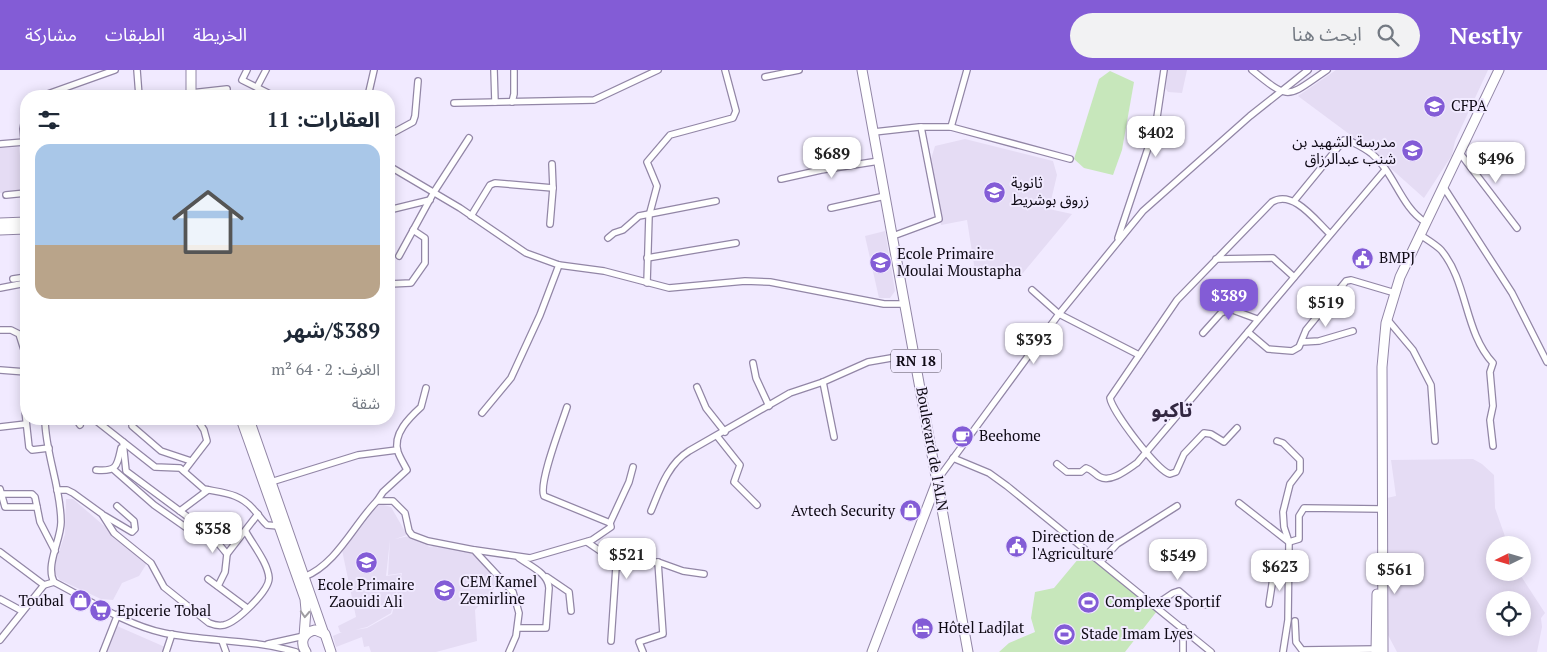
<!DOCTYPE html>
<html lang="ar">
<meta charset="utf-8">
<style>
body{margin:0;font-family:"PT Serif","Noto Sans Arabic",serif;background:#f2f2f3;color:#1f2937;direction:rtl;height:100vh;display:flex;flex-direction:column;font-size:19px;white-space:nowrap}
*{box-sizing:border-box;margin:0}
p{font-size:16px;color:#747a83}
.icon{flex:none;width:28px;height:28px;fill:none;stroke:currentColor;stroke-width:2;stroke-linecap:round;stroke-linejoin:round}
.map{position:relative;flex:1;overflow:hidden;direction:ltr}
.details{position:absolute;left:20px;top:20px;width:375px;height:335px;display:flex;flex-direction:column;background:#fff;border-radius:20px;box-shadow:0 2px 12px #0003;direction:rtl}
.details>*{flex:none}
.needle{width:32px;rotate:265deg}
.tools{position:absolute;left:1486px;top:466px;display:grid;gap:10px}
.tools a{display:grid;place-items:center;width:45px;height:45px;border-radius:50%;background:#fff;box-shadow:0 2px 12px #0003;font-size:25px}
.price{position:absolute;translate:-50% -42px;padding:0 11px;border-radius:10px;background:#fff;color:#222;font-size:16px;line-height:32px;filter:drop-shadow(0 1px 2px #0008)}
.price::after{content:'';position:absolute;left:50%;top:30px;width:15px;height:11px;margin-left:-8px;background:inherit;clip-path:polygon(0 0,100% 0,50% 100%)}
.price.selected{background:#835cd6;color:#fff}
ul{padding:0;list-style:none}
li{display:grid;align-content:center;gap:10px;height:265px;padding:0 15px}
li+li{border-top:1px solid #e0e1e3}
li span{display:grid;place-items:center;height:155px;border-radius:15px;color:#555}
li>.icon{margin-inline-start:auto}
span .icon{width:90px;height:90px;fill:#fffc;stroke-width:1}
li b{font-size:21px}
h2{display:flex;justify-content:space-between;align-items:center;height:60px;padding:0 15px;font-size:21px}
header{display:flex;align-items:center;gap:30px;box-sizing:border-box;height:70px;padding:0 25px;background:#835cd6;color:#fff}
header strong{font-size:24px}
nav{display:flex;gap:28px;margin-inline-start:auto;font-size:18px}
.search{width:350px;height:45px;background:#f2f2f3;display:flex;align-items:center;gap:12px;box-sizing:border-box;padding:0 18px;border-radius:28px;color:#747a83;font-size:19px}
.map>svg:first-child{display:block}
</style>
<header>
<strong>Nestly</strong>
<div class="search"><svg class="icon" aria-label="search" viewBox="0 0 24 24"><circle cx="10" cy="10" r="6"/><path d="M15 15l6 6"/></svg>ابحث هنا</div>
<nav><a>الخريطة</a><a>الطبقات</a><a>مشاركة</a></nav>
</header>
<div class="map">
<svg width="1547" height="582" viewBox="0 0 1547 582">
<rect width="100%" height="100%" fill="#f1eaff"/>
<g fill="#e5dcf4" fill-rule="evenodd">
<polygon points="1167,0 1187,0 1182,23 1168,22 1166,19"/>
<polygon points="1336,0 1488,0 1455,71 1452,85 1424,128 1368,78 1298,26"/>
<polygon points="965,69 1053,91 1057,105 1049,139 1072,144 1018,209 1003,198 975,201 967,150 941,155 931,89 935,76"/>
<polygon points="19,77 24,120 0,123 0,78"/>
<polygon points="885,161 895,221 890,228 879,228 865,166"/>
<path d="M1473,389L1482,394L1494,405L1495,438L1508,475H1495V502L1519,503L1545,543L1541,548L1542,557L1537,582H1397L1388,565L1387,428L1396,426L1391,390ZM1495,530H1522V558H1495Z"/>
<polygon points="66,429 73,429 147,493 139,506 122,513 113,530 101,529 60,510 54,502 54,497 65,464"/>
<path d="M380,434L391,437L407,465L395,469L409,466L425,472L429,477L438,475L471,483L491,498L496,516L475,540L477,571L436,582H371L369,576L364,577L362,567L336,577L333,566L342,562H340L338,556L356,547L342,480L371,441ZM390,470L388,505L402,503L392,544L367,558L355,560L367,557L391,543L401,504L386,506Z"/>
<polygon points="117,556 165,577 164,582 106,582"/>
</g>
<g fill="#c7e7bb">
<polygon points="1110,1 1134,12 1122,80 1113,105 1084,98 1074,89 1099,9"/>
<polygon points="1084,482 1157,541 1125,582 999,582 1009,573 1035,562 1031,548 1035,522 1054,518"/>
</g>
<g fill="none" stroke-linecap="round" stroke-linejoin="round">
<defs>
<g id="street">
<polyline points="137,0 139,26"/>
<polyline points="247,0 242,10 274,26"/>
<polyline points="494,0 495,32"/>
<path d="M1252,0C1291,32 1287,27 1327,0"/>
<polyline points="765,7 799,0"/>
<polyline points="257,17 266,0"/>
<polyline points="191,23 227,19"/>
<polyline points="42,26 115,0"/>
<polyline points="368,26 374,0"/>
<polyline points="512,32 514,24 514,1"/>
<polyline points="454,33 594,30 658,0"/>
<polyline points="26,43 23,59 26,91"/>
<polyline points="951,57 967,0"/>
<polyline points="874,62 919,57 951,57 1070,89"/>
<polyline points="389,65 413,52 415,46 418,11"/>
<polyline points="0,74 24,72"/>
<polyline points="1459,82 1517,158"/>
<polyline points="389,96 460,138 526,183 559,195 604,201 669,218 745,211 770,212 884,234 905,234"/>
<polyline points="781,109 821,100 879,91"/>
<polyline points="1443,116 1512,223 1547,292"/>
<polyline points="6,125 26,123"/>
<path d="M1294,131L1344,70H1348C1356,74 1365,78 1372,84C1394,102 1401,137 1425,152"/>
<polyline points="831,138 885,126"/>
<polyline points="389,140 430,130"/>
<polyline points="471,146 490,115 495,113 553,118"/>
<polyline points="550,154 553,118 552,94"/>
<path d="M1419,164C1426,169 1435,174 1441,180C1468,212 1464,262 1493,293L1490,302L1493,336L1490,350L1493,376"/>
<polyline points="893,166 939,149 921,57"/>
<polyline points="608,168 614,163 623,160 639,146 716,131"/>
<polyline points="1118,168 1156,54 1164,0"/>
<polyline points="399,186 434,122 469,68"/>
<polyline points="647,188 736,173"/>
<polyline points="1216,189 1273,188 1294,207"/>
<polyline points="13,209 26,207"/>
<polyline points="647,213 649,146 657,116 647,92 670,65 733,48 736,41 725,0"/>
<polyline points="389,214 411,213 425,193 425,168 413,160"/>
<polyline points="0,218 26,213"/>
<polyline points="1032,220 1059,244 1139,285"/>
<polyline points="1387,249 1413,280 1431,315 1435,371"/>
<polyline points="0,260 11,260 19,264 26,286"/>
<polyline points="1248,262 1268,279 1292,281 1299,277 1306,260 1346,211 1351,210 1395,223"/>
<polyline points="1203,263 1221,243 1230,239 1257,249"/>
<polyline points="1302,272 1319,271 1353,261"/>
<polyline points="753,293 756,308 769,336"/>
<polyline points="0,300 26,302"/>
<polyline points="823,312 834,367"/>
<polyline points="697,317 706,338 725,362"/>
<polyline points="26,329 24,332 29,377 32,380 49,378"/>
<polyline points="482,343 511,308 540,245 559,195"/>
<polyline points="76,349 80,355"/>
<path d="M94,349L155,397L180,398L204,419C223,423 240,423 254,440C259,445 262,451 267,455L278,456"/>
<polyline points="133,349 132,356 161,381 191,391"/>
<polyline points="0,357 26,354"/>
<path d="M1237,358L1224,372L1211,364L1204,363L1184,384L1176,402L1170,404C1157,401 1112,341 1110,328L1177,230L1272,132C1293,119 1316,151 1330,164"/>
<polyline points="717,366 740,395 734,412 757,435"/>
<polyline points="1277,371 1283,373 1300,390 1300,401 1290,414 1283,442 1284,457 1289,472 1288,550 1283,582"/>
<polyline points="123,372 126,401 196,453 211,468"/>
<polyline points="953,388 989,403 1007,416 1211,582"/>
<path d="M1057,394L1067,402H1081L1086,398C1093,400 1094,404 1100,407C1111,413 1128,399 1137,393L1385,100"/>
<polyline points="113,399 154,435 191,461 218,473 227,484 258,444"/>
<path d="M96,400C117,402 117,396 121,378"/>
<polyline points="184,401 207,371 204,360 197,349"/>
<polyline points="938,409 1059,244 1143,141 1250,46 1308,0"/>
<polyline points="271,412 358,385 397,380"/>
<polyline points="0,419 5,437 37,437 40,452 55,481"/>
<path d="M57,420H67L73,423L102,444L114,463L151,493L164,517L209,553C214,555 219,556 224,555C237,552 269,521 269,508C268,493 253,475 246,462"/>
<polyline points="3,424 32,424 35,427 37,437"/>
<path d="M377,431L383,422L407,400C404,394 400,388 398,382C392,364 410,347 421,337L426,318"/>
<polyline points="1239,433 1289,472 1299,469 1299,446 1304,438 1382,439"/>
<polyline points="180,441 208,420"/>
<path d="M651,441C660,419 668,394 689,381L790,323L823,312L868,292L914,284"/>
<polyline points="105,446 132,462 135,459 134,451 117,436"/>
<polyline points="610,453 629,412 633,397"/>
<polyline points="587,472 609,487 616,497 611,571"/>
<path d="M475,480L530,488L592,470L611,457L610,453L544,426C538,413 562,353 567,337"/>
<polyline points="0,482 44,515"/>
<polyline points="1101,491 1117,474 1177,436"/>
<polyline points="616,497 658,492 683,501 704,504"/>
<path d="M304,507C337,494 354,454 377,431H393L405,443L409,461L412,465L428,471L474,480L513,522L519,543L516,566L509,582"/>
<polyline points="547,507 569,522 571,541"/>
<polyline points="208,509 247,538"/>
<path d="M54,512C89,530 126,555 164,563C208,572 253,569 296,582"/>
<polyline points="218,516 225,502 227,484"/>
<polyline points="0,529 22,541"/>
<polyline points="1269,534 1273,508 1289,506"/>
<polyline points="1155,535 1173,523 1179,521 1193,533 1204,535"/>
<polyline points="1295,551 1296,572 1302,580 1376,579"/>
<path d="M518,558H546L549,518C548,503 530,496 519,488"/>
<polyline points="1183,558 1183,582"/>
<path d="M0,570L44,515L54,512C45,495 61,470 61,452C61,417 45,383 45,349"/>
<polyline points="222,571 226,582"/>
<polyline points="268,574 304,566"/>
<polyline points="103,582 118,544"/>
<polyline points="166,582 172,564"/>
<polyline points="643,582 639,572 663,564 658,492"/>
</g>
<g id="secondary">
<polyline points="191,26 191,0"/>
<polyline points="0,153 26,152"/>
<polyline points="0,160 26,159"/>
<polyline points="241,349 305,529 306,540 304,566"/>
<polyline points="249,349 324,564"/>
<path d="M306,582C299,572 304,562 315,560L325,564L331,582"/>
<polyline points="872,582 938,409"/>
<polyline points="1376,582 1377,524"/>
<polyline points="1383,582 1382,297 1386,253 1400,207 1499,0"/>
</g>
<polyline id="primary" points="862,0 968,582"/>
</defs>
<use href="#street" stroke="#9286a6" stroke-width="8"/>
<use href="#secondary" stroke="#9286a6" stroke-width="11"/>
<use href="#primary" stroke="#9286a6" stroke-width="11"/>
<use href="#street" stroke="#fff" stroke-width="5.5"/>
<use href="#secondary" stroke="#fff" stroke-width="9"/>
<use href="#primary" stroke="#fff" stroke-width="9"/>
</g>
<defs><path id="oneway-chevron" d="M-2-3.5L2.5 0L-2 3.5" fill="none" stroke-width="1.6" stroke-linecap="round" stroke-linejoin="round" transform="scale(1.25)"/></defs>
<use stroke="#9f9da1" href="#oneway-chevron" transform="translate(305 544) rotate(93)"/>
<defs>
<symbol id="university-disc" viewBox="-11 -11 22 22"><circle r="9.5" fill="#835cd6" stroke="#f1eaff"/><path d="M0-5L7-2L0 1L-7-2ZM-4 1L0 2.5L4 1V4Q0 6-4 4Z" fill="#fff"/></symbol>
<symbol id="school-disc" viewBox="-11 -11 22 22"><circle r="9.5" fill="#835cd6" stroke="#f1eaff"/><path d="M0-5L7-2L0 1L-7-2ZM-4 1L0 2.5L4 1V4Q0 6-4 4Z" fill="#fff"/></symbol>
<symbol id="civic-disc" viewBox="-11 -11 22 22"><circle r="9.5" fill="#835cd6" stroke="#f1eaff"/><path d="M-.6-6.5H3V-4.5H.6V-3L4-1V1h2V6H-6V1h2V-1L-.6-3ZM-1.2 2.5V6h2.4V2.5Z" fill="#fff"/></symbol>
<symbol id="cafe-disc" viewBox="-11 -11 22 22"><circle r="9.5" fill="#835cd6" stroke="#f1eaff"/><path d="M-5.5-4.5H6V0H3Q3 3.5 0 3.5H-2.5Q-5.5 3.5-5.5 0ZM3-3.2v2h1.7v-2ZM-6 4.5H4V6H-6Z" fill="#fff"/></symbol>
<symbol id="shop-disc" viewBox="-11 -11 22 22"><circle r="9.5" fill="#835cd6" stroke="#f1eaff"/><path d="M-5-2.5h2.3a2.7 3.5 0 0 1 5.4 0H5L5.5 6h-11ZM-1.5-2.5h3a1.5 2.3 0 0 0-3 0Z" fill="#fff"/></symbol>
<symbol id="stadium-disc" viewBox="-11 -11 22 22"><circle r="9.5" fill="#835cd6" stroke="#f1eaff"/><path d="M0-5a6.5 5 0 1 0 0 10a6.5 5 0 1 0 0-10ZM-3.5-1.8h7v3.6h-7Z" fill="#fff"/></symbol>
<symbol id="supermarket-disc" viewBox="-11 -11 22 22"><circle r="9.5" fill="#835cd6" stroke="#f1eaff"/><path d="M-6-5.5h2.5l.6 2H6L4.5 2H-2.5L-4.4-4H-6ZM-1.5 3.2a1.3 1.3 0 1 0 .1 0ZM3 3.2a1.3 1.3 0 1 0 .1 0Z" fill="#fff"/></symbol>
<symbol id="hotel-disc" viewBox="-11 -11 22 22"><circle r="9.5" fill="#835cd6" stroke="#f1eaff"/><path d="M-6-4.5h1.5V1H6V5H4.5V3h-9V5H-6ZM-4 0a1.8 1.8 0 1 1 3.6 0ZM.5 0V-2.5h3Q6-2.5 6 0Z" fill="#fff"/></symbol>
</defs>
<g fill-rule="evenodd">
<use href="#university-disc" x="1422" y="24" width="25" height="25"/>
<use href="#school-disc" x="1400" y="68" width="25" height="25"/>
<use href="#school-disc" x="982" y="110" width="25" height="25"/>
<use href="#civic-disc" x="1350" y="176" width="25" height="25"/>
<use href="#school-disc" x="868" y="180" width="25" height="25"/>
<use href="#cafe-disc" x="950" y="354" width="25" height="25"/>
<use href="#shop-disc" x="898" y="428" width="25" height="25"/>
<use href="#civic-disc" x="1004" y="464" width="25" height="25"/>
<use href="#school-disc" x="354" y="480" width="25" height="25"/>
<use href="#school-disc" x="432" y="508" width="25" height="25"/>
<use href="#shop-disc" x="68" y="518" width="25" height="25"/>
<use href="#stadium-disc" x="1076" y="520" width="25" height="25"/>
<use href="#supermarket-disc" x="88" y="528" width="25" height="25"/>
<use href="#hotel-disc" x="910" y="546" width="25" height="25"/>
<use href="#stadium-disc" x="1052" y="552" width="25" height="25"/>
</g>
<g text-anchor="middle" stroke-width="4" stroke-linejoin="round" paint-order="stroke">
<rect fill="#f1eaff" stroke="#524c5a" stroke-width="1" x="891" y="279.5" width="50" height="23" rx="4"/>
<g font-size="14" font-weight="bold" fill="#0e0914">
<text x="916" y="296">RN 18</text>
</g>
<g font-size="15" fill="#0e0914" stroke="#f1eaff" text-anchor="start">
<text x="1451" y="41">CFPA</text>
<text x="1396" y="77" text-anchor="end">مدرسة الشهيد بن<tspan x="1396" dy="17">شنب عبدالرزاق</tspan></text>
<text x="1011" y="118">ثانوية<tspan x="1011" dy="17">زروق بوشريط</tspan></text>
<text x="897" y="189">Ecole Primaire<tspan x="897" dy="17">Moulai Moustapha</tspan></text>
<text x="1379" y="193">BMPJ</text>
<text x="979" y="371">Beehome</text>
<text x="895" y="446" text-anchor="end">Avtech Security</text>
<text x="1032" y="472">Direction de<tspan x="1032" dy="17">l'Agriculture</tspan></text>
<text x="460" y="517">CEM Kamel<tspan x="460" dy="17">Zemirline</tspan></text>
<text x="366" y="520" text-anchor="middle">Ecole Primaire<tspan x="366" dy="17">Zaouidi Ali</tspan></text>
<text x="64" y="536" text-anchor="end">Toubal</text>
<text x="1105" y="537">Complexe Sportif</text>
<text x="117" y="546">Epicerie Tobal</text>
<text x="938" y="563">Hôtel Ladjlat</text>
<text x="1081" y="569">Stade Imam Lyes</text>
</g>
<g font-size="15" fill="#0e0914" stroke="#f1eaff">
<text transform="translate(932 379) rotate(80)" y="5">Boulevard de l'ALN</text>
</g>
<g font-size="20" font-weight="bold" fill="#322741" stroke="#f1eaff">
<text x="1172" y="347">تاكبو</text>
</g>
</g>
</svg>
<div class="tools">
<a><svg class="needle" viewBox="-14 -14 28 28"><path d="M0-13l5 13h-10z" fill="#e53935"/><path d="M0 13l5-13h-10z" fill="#747a83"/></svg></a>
<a><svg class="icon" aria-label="locate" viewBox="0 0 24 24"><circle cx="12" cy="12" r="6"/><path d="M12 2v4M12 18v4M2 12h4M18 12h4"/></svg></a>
</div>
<b class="price" style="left:1156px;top:88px">$402</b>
<b class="price" style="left:832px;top:109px">$689</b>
<b class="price" style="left:1496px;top:114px">$496</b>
<b class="price selected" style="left:1229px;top:251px">$389</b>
<b class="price" style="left:1326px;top:258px">$519</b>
<b class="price" style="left:1034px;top:295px">$393</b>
<b class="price" style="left:213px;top:484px">$358</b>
<b class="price" style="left:627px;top:510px">$521</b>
<b class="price" style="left:1178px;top:511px">$549</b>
<b class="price" style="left:1280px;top:522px">$623</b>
<b class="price" style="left:1395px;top:525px">$561</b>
<section class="details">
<h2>العقارات: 11<svg class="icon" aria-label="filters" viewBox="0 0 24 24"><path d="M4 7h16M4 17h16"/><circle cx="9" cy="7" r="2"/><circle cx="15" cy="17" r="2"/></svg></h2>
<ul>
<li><span style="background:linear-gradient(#a9c7e8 65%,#b9a48a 0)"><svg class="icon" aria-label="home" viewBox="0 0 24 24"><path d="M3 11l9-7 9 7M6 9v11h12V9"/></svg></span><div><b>$389/شهر</b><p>الغرف: 2 · 64 m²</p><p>شقة</p></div></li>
</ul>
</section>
</div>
